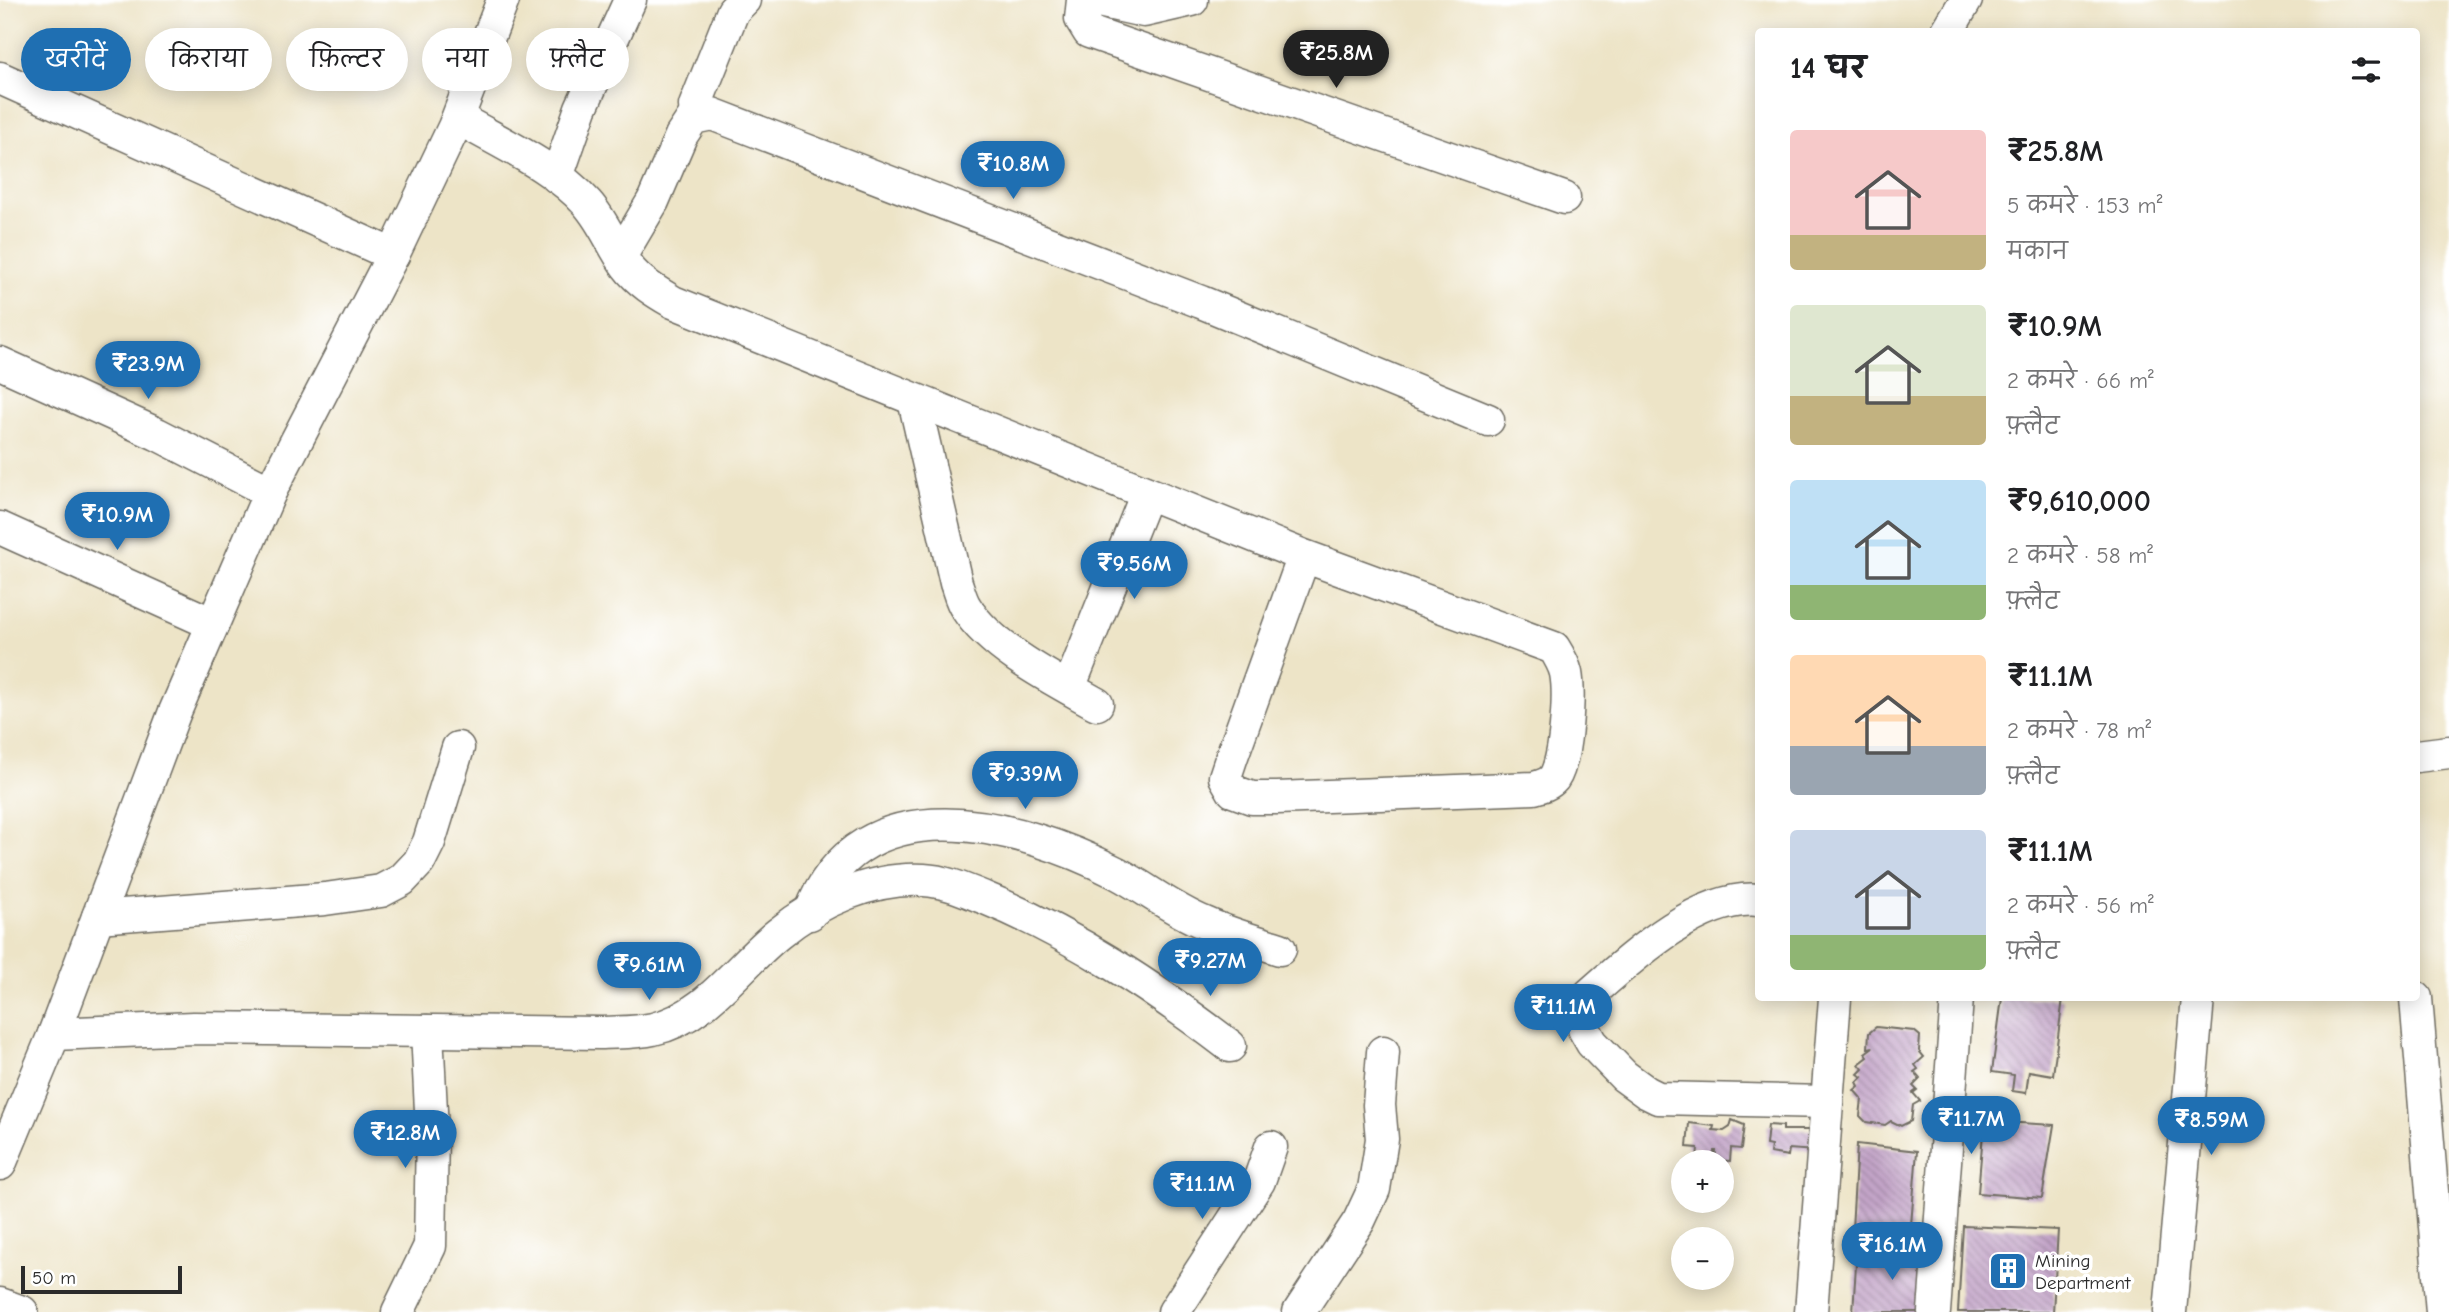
<!DOCTYPE html>
<html lang="hi">
<meta charset="utf-8">
<style>
body{margin:0;font-family:"Comic Neue","Playpen Sans Deva",sans-serif;background:#f6f6f6;color:#202124;height:100vh;display:flex;flex-direction:column;font-size:26px;white-space:nowrap}
*{box-sizing:border-box;margin:0}
p{font-size:23px;color:#757577}
.icon{flex:none;width:38px;height:38px;fill:none;stroke:currentColor;stroke-width:2;stroke-linecap:round;stroke-linejoin:round}
.map{position:relative;flex:1;overflow:hidden}
.side{position:absolute;left:1755px;top:28px;width:665px;height:973px;display:flex;flex-direction:column;background:#fff;border-radius:7px;box-shadow:0 4px 18px #0003}
.side>*{flex:none}
.hud{position:absolute;left:21px;top:28px;width:665px;height:63px;display:flex;gap:14px}
.controls{position:absolute;left:1671px;top:1150px;display:grid;gap:14px}
.controls a{display:grid;place-items:center;width:63px;height:63px;border-radius:50%;background:#fff;box-shadow:0 4px 18px #0003;font-size:35px}
.scale{position:absolute;left:21px;bottom:18px;width:161px;box-sizing:border-box;padding-left:7px;border:4px solid #2b2b2b;border-top:0;font-size:19px;line-height:24px;white-space:nowrap;color:#2b2b2b;-webkit-text-stroke:5px #fff;paint-order:stroke}
.price{position:absolute;translate:-50% -60px;padding:0 16px;border-radius:24px;background:#1f6fb2;color:#fff;font-size:23px;line-height:46px;filter:drop-shadow(0 2px 4px #0008)}
.price::after{content:'';position:absolute;left:50%;top:42px;width:21px;height:16px;margin-left:-10px;background:inherit;clip-path:polygon(0 0,100% 0,50% 100%)}
.price.on{background:#222;color:#fff}
ul{padding:0;list-style:none}
li{display:flex;align-items:center;gap:21px;height:175px;padding:0 35px}
li span{display:grid;place-items:center;flex:none;width:196px;height:140px;border-radius:7px;color:#555}
li>.icon{margin-inline-start:auto}
span .icon{width:84px;height:84px;fill:#fffc;stroke-width:1}
li b{font-size:30px}
h2{display:flex;justify-content:space-between;align-items:center;height:84px;padding:0 35px;font-size:30px}
.chip{padding:0 24px;border-radius:32px;background:#fff;box-shadow:0 4px 18px #0003;font-size:24px;line-height:63px}
.chip.on{background:#1f6fb2;color:#fff}
.map>svg:first-child{display:block}
</style>
<div class="map">
<svg width="2449" height="1312" viewBox="0 0 2449 1312">
<defs>
<pattern id="building-back-hatch" width="6" height="6" patternUnits="userSpaceOnUse" patternTransform="scale(1.75)"><rect width="6" height="6" fill="#c3a4c8"/><path d="M-1 5l2 2M0 0l6 6M5-1l2 2" fill="none" stroke="#9f86a3"/></pattern>
</defs>
<rect width="100%" height="100%" fill="#fff"/>
<filter id="ink" filterUnits="userSpaceOnUse"><feTurbulence type="fractalNoise" baseFrequency=".0143" numOctaves="2"/><feDisplacementMap in="SourceGraphic" scale="14" xChannelSelector="R" yChannelSelector="G"/><feConvolveMatrix kernelMatrix="1 2 1 2 8 2 1 2 1" color-interpolation-filters="sRGB"/></filter>
<filter id="wash" filterUnits="userSpaceOnUse"><feTurbulence type="fractalNoise" baseFrequency=".00686" numOctaves="4" result="noise"/><feDisplacementMap in="SourceGraphic" scale="28" xChannelSelector="R" yChannelSelector="G"/><feGaussianBlur stdDeviation="1.57" result="paint"/><feColorMatrix in="noise" values="0 0 0 0 0 0 0 0 0 0 0 0 0 0 0 0 0 1.4 0 .05"/><feComposite in="paint" operator="in"/></filter>
<g filter="url(#wash)">
<rect width="100%" height="100%" fill="#ede4c7"/>
<g id="blocks">
<g fill="url(#building-back-hatch)">
<polygon points="2002,998 2063,998 2053,1075 2029,1071 2026,1093 2012,1091 2014,1075 1992,1072"/>
<polygon points="1876,1027 1914,1031 1920,1036 1919,1051 1924,1057 1915,1065 1918,1069 1914,1072 1920,1079 1913,1086 1917,1090 1913,1093 1920,1101 1913,1105 1911,1121 1901,1126 1891,1121 1885,1125 1866,1122 1860,1116 1862,1099 1854,1090 1859,1086 1857,1082 1862,1077 1858,1074 1863,1069 1859,1064 1868,1057 1865,1053 1873,1047 1868,1048 1869,1033"/>
<polygon points="1732,1120 1744,1125 1741,1149 1731,1148 1730,1161 1715,1160 1716,1151 1714,1151 1713,1159 1697,1158 1698,1148 1687,1147 1689,1123 1714,1126 1713,1130 1724,1131 1730,1127"/>
<polygon points="1984,1121 2054,1125 2042,1198 1978,1193"/>
<polygon points="1768,1125 1783,1126 1783,1130 1817,1130 1815,1151 1789,1149 1788,1156 1770,1153 1771,1146 1766,1145"/>
<polygon points="1857,1144 1917,1151 1909,1250 1851,1246"/>
<polygon points="1963,1226 2058,1230 2053,1312 1958,1312"/>
<polygon points="1857,1249 1931,1256 1928,1312 1853,1312"/>
</g>
</g>
</g>
<g filter="url(#ink)">
<use href="#blocks" fill-opacity="0" stroke="#6f6c62" stroke-width="2"/>
<g fill="none" stroke-linecap="round" stroke-linejoin="round">
<defs>
<g id="minor">
<polyline points="1083,0 1081,19 1089,32 1564,198"/>
<polyline points="1094,0 1144,11 1192,0"/>
<polyline points="1947,32 1966,0"/>
<polyline points="0,78 393,255"/>
<polyline points="695,106 733,11 744,0"/>
<path d="M458,118C500,143 554,166 587,203C604,222 612,245 627,266C639,282 656,292 673,302L1304,556L1554,648C1559,656 1564,664 1566,673C1570,694 1566,761 1554,778C1549,784 1542,786 1534,788L1277,798H1252L1233,791L1225,777L1232,756L1304,556"/>
<polyline points="557,177 581,108 630,0"/>
<polyline points="621,255 653,201 681,136 693,118 712,114 1201,302 1488,420"/>
<polyline points="0,363 157,434 270,492"/>
<path d="M914,400L956,583C959,591 961,601 966,608C992,649 1056,681 1097,704"/>
<polyline points="0,528 213,624"/>
<polyline points="1069,688 1147,493"/>
<polyline points="2417,756 2449,752"/>
<path d="M1759,900C1700,894 1631,958 1589,995L1582,1014L1584,1029L1592,1043L1624,1076L1646,1092L1658,1098L1827,1102"/>
<path d="M810,914C859,780 1020,823 1117,873C1147,889 1173,910 1205,923C1229,934 1255,941 1280,949"/>
<polyline points="98,917 325,899 381,891 402,880 419,862 429,842 458,748"/>
<polyline points="2416,998 2442,1312"/>
<path d="M54,1034L193,1028L600,1033C617,1032 636,1033 653,1029C705,1018 738,966 778,934C818,901 872,877 924,880C945,881 965,890 985,898C1073,934 1154,988 1230,1046"/>
<polyline points="0,1164 54,1034 174,714 213,624 270,492 393,255 454,127 503,0"/>
<polyline points="0,1304 22,1312"/>
<polyline points="398,1312 430,1246 432,1131 427,1031"/>
<polyline points="1174,1312 1259,1181 1271,1147"/>
<polyline points="1299,1312 1359,1221 1374,1189 1382,1139 1379,1105 1383,1052"/>
<polyline points="1811,1312 1835,998"/>
<polyline points="1934,1312 1957,998"/>
<polyline points="2170,1312 2198,998"/>
</g>
</defs>
<use href="#minor" stroke="#6f6c62" stroke-width="35"/>
<use href="#minor" stroke="#fff" stroke-width="32"/>
</g>
</g>
<defs>
<symbol id="building-square" viewBox="-11 -11 22 22"><rect x="-9" y="-9" width="18" height="18" rx="4" fill="#1f6fb2" stroke="#fff"/><path d="M-4-6H4V6H1V3H-1V6H-4ZM-2.5-4.3h1.7v1.8h-1.7ZM.8-4.3h1.7v1.8H.8ZM-2.5-1h1.7V.8h-1.7ZM.8-1h1.7V.8H.8Z" fill="#fff"/></symbol>
</defs>
<g fill-rule="evenodd">
<use href="#building-square" x="1986" y="1249" width="44" height="44"/>
</g>
<g text-anchor="middle" stroke-width="7" stroke-linejoin="round" paint-order="stroke">
<g font-size="19" fill="#2b2b2b" stroke="#fff" text-anchor="start">
<text x="2035" y="1267">Mining<tspan x="2035" dy="22">Department</tspan></text>
</g>
</g>
</svg>
<div class="controls">
<a>+</a>
<a>−</a>
</div>
<div class="scale">50 m</div>
<b class="price on" style="left:1336px;top:90px">₹25.8M</b>
<b class="price" style="left:1013px;top:201px">₹10.8M</b>
<b class="price" style="left:148px;top:401px">₹23.9M</b>
<b class="price" style="left:117px;top:552px">₹10.9M</b>
<b class="price" style="left:1134px;top:601px">₹9.56M</b>
<b class="price" style="left:1025px;top:811px">₹9.39M</b>
<b class="price" style="left:1210px;top:998px">₹9.27M</b>
<b class="price" style="left:649px;top:1002px">₹9.61M</b>
<b class="price" style="left:1563px;top:1044px">₹11.1M</b>
<b class="price" style="left:1971px;top:1156px">₹11.7M</b>
<b class="price" style="left:2211px;top:1157px">₹8.59M</b>
<b class="price" style="left:405px;top:1170px">₹12.8M</b>
<b class="price" style="left:1202px;top:1221px">₹11.1M</b>
<b class="price" style="left:1892px;top:1282px">₹16.1M</b>
<div class="hud">
<a class="chip on">खरीदें</a>
<a class="chip">किराया</a>
<a class="chip">फ़िल्टर</a>
<a class="chip">नया</a>
<a class="chip">फ़्लैट</a>
</div>
<section class="side">
<h2>14 घर<svg class="icon" aria-label="filters" viewBox="0 0 24 24"><path d="M4 7h16M4 17h16"/><circle cx="9" cy="7" r="2"/><circle cx="15" cy="17" r="2"/></svg></h2>
<ul>
<li><span style="background:linear-gradient(#f6c9c9 75%,#c2b280 0)"><svg class="icon" aria-label="home" viewBox="0 0 24 24"><path d="M3 11l9-7 9 7M6 9v11h12V9"/></svg></span><div><b>₹25.8M</b><p>5 कमरे · 153 m²</p><p>मकान</p></div></li>
<li><span style="background:linear-gradient(#dfe7d0 65%,#c2b280 0)"><svg class="icon" aria-label="home" viewBox="0 0 24 24"><path d="M3 11l9-7 9 7M6 9v11h12V9"/></svg></span><div><b>₹10.9M</b><p>2 कमरे · 66 m²</p><p>फ़्लैट</p></div></li>
<li><span style="background:linear-gradient(#bfe0f5 75%,#8fb573 0)"><svg class="icon" aria-label="home" viewBox="0 0 24 24"><path d="M3 11l9-7 9 7M6 9v11h12V9"/></svg></span><div><b>₹9,610,000</b><p>2 कमरे · 58 m²</p><p>फ़्लैट</p></div></li>
<li><span style="background:linear-gradient(#ffd9b3 65%,#9aa5b1 0)"><svg class="icon" aria-label="home" viewBox="0 0 24 24"><path d="M3 11l9-7 9 7M6 9v11h12V9"/></svg></span><div><b>₹11.1M</b><p>2 कमरे · 78 m²</p><p>फ़्लैट</p></div></li>
<li><span style="background:linear-gradient(#c9d6e8 75%,#8fb573 0)"><svg class="icon" aria-label="home" viewBox="0 0 24 24"><path d="M3 11l9-7 9 7M6 9v11h12V9"/></svg></span><div><b>₹11.1M</b><p>2 कमरे · 56 m²</p><p>फ़्लैट</p></div></li>
</ul>
</section>
</div>
